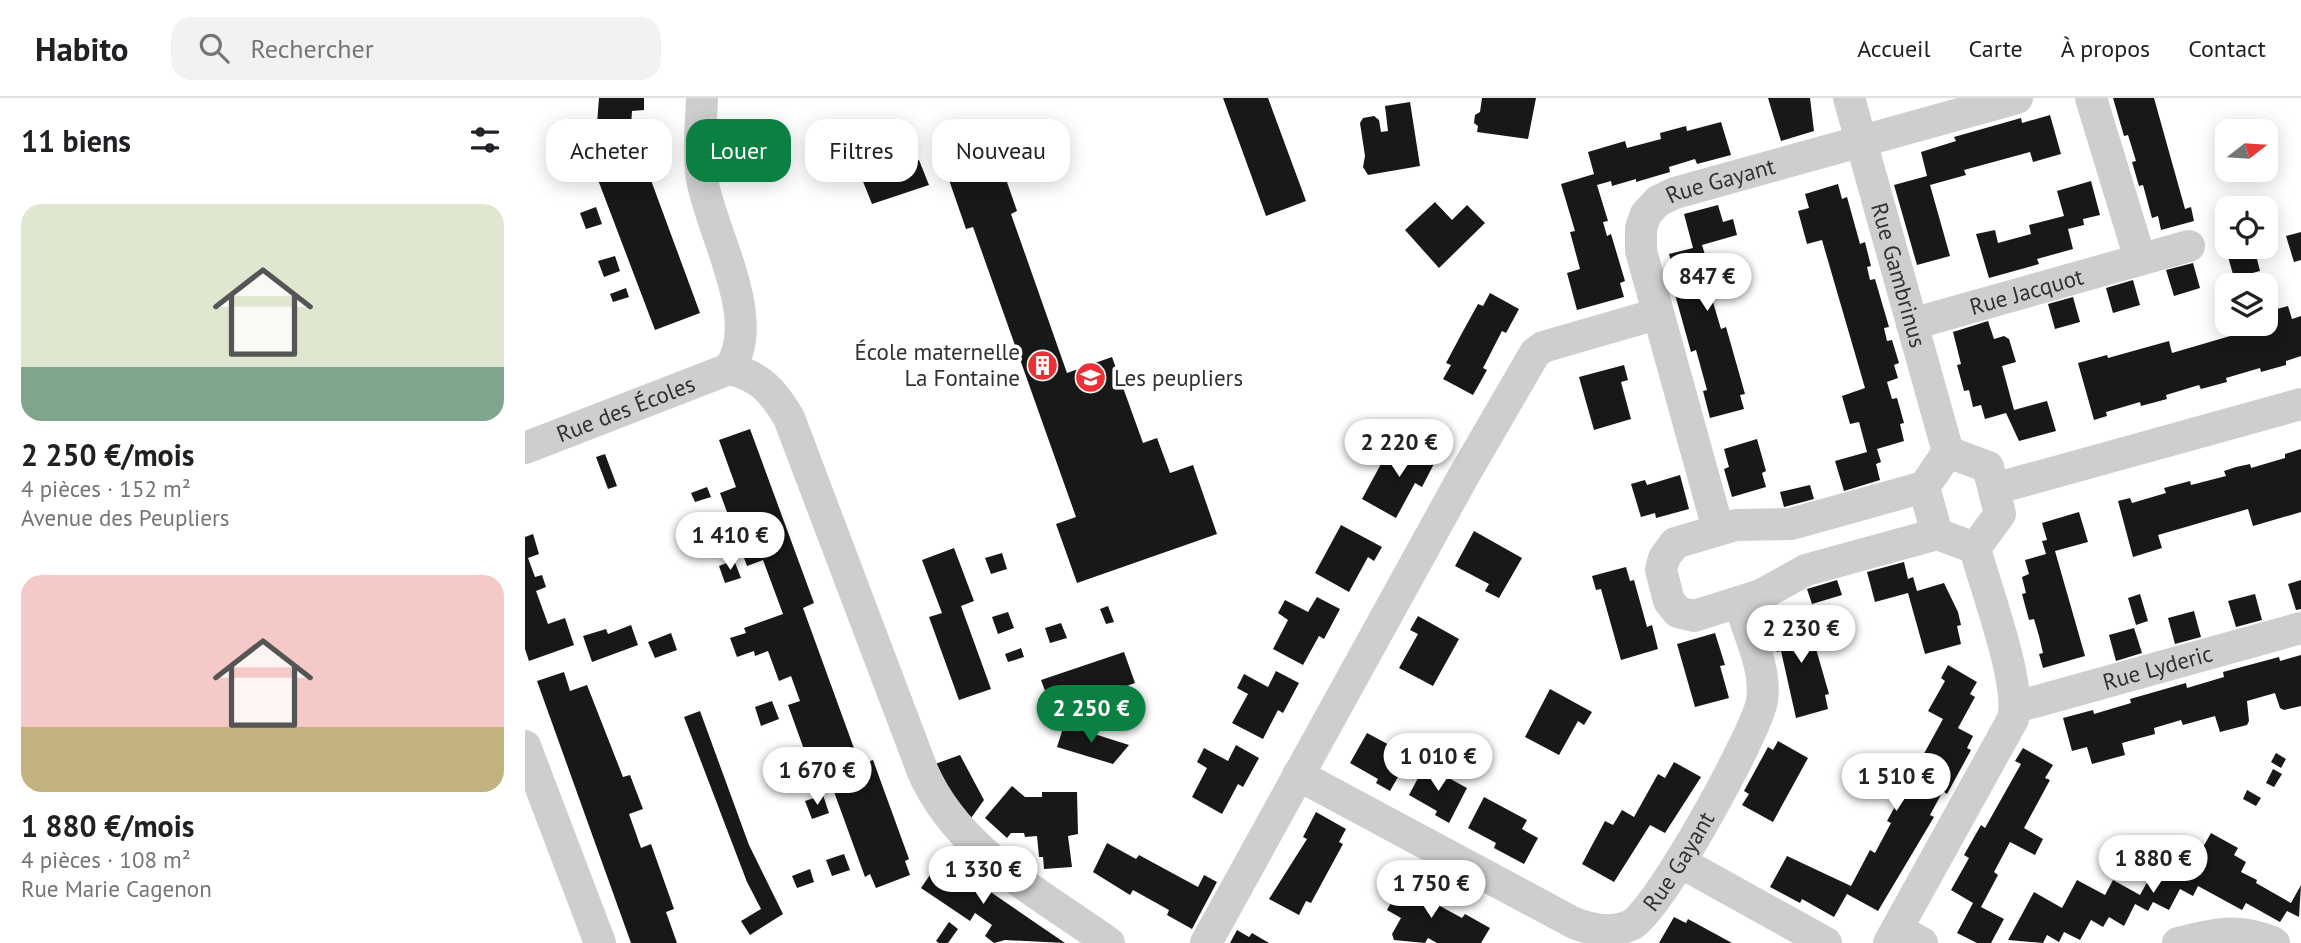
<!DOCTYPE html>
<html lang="fr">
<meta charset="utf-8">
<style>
body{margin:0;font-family:"PT Sans",sans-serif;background:#f2f2f2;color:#202124;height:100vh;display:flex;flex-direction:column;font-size:26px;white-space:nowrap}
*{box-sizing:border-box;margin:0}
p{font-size:23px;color:#757577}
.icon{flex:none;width:38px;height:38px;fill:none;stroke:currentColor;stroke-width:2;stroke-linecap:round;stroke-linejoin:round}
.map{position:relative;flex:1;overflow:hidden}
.drawer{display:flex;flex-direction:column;background:#fff;width:525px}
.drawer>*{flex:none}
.top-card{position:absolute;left:21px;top:21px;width:665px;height:63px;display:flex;gap:14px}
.needle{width:46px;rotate:73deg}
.fabs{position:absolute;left:1690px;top:21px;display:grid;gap:14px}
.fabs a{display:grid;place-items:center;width:63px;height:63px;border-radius:14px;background:#fff;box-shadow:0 4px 18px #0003;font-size:35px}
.price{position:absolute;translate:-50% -60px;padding:0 16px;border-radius:24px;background:#fff;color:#222;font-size:23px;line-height:46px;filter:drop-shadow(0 2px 4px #0008)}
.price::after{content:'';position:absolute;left:50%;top:42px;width:21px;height:16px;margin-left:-10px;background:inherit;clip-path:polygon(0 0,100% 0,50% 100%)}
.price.on{background:#0b8043;color:#fff}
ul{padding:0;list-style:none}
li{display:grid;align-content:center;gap:14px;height:371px;padding:0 21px}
li span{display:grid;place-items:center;height:217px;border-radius:21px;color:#555}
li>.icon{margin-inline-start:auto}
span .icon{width:126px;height:126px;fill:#fffc;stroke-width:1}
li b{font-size:30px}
h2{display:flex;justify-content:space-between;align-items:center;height:84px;padding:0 21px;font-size:30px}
.chip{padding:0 24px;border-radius:21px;background:#fff;box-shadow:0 4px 18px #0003;font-size:24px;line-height:63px}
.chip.on{background:#0b8043;color:#fff}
header{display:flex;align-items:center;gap:42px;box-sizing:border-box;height:98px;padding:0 35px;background:#fff;border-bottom:2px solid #e0e0e0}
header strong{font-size:33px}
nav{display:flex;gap:38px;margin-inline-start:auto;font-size:24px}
.search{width:490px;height:63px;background:#f2f2f2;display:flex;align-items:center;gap:18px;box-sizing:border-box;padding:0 24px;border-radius:21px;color:#757577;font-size:26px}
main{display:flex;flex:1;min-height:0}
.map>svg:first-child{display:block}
</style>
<header>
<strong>Habito</strong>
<div class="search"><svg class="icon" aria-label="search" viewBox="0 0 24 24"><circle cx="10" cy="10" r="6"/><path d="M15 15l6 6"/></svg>Rechercher</div>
<nav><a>Accueil</a><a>Carte</a><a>À propos</a><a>Contact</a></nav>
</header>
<main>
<section class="drawer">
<h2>11 biens<svg class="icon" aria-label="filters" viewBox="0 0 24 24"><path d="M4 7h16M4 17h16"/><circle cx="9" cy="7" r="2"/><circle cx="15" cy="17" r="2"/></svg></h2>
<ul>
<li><span style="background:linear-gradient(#dfe7d0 75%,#7fa58c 0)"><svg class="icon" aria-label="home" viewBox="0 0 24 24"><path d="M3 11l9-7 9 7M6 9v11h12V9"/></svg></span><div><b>2 250 €/mois</b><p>4 pièces · 152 m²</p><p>Avenue des Peupliers</p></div></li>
<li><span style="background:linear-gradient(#f6c9c9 70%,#c2b280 0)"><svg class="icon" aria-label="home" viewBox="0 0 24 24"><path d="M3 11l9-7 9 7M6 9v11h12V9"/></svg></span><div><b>1 880 €/mois</b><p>4 pièces · 108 m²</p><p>Rue Marie Cagenon</p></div></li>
</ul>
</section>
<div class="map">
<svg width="1776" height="845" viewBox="0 0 1776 845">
<rect width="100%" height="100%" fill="#fff"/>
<g fill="#181818">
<polygon points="74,0 119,0 119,12 107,13 106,28 175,215 130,232 56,37 45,39 47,49 31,51 28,33 72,26"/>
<polygon points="698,0 743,0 781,103 741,118"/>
<polygon points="957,0 1011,0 1003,41 952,34 953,28 949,25 950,17 955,14"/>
<polygon points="1243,0 1285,0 1289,33 1256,43"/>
<polygon points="1588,0 1629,0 1660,111 1666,109 1669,123 1636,132 1633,118 1627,120 1618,87 1614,88 1607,64 1611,63 1603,37 1599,38"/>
<polygon points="885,4 895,68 843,77 838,69 840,58 835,25 838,20 849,18 854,22 856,34 863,33 860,8"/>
<polygon points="1525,17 1536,56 1508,64 1505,54 1439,72 1441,77 1405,87 1425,158 1392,167 1369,87 1402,78 1396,54 1431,43 1429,39 1496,20 1497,25"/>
<polygon points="1196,24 1206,57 1172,66 1170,61 1144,69 1145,74 1111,84 1111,81 1087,88 1086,83 1072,87 1083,123 1078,124 1082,138 1086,136 1100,183 1095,185 1099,199 1052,212 1042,175 1055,171 1045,134 1050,133 1036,86 1069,76 1063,54 1100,43 1102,50 1136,41 1135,35 1161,28 1162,33"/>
<polygon points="474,61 492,113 486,116 542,275 587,259 618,345 632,340 645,375 668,367 692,436 552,485 531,426 551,419 448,129 441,131 423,79"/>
<polygon points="394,62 404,87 347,106 337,81"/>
<polygon points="1566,83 1575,117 1558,121 1559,127 1543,131 1548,151 1512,161 1514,166 1464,180 1451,136 1470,132 1473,145 1506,136 1504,127 1539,118 1532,93"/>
<polygon points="1313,86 1317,101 1322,99 1335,146 1340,144 1346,168 1342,169 1345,182 1350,181 1364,229 1359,230 1362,243 1367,242 1374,265 1369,267 1373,280 1362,284 1367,301 1372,300 1379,325 1375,326 1379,343 1352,351 1356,364 1351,366 1355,382 1319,393 1310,363 1342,354 1334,324 1325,326 1317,298 1340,290 1297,142 1282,146 1273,113 1284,110 1280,96"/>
<polygon points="910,104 927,122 942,107 960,125 914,170 880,132"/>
<polygon points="1193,107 1198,124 1208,121 1212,137 1177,147 1188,182 1182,184 1196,231 1201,229 1220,296 1215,297 1219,311 1185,320 1178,293 1182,292 1171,252 1166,254 1149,193 1154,191 1144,156 1168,150 1159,116"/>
<polygon points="71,109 77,126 61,131 55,115"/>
<polygon points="1776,134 1776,162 1769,164 1761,138"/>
<polygon points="1729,149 1735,173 1709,180 1702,155"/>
<polygon points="90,158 95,173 79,179 73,163"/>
<polygon points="1668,165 1675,190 1649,198 1641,172"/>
<polygon points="1608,182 1615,207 1588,215 1581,190"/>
<polygon points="101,190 104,199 88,204 85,196"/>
<polygon points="965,195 994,211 981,235 977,233 958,270 962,272 948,297 918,281 926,267 921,265 937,235 953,206 958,208"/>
<polygon points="1548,199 1555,224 1530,231 1523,206"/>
<polygon points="1763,208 1767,221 1776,218 1776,258 1761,263 1761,267 1736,274 1735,270 1701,280 1702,284 1676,291 1674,287 1641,297 1642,301 1616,308 1615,304 1581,314 1582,318 1569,322 1553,265 1582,257 1583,260 1644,243 1647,255 1736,229 1735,226 1741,226 1741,214"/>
<polygon points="1463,223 1469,241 1479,238 1484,241 1491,264 1477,268 1489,312 1522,303 1531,333 1494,343 1481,315 1460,321 1456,307 1448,309 1444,292 1439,293 1432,267 1436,266 1428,234"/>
<polygon points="1099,267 1103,282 1096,284 1106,321 1069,332 1054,279"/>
<polygon points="225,331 289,505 278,510 330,653 335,666 348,662 384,761 380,763 385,777 351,790 345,776 340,779 300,669 286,674 283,666 255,677 251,668 281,657 263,607 275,603 266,578 254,583 243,553 230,558 229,553 212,559 205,540 221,535 219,530 258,516 238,462 222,468 195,395 211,389 194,342"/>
<polygon points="1232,341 1241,373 1237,375 1241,389 1207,399 1199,371 1204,369 1199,351"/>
<polygon points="886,345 912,360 897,389 890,385 871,420 837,401 863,353 877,360"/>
<polygon points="1776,351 1776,414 1728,428 1723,411 1633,437 1637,450 1608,459 1593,403 1605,400 1607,405 1641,395 1639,390 1665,383 1666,387 1701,378 1699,373 1711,369 1725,366 1726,370 1760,360 1760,356"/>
<polygon points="80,356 92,388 83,391 71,359"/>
<polygon points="1155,377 1164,411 1131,420 1130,415 1116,419 1106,386 1120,382 1122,387"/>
<polygon points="1285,387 1289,401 1259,409 1255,394"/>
<polygon points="182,389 186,399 170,404 166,395"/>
<polygon points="191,414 198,432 182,438 175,420"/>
<polygon points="1554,414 1563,444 1530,453 1560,558 1518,570 1514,556 1518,555 1514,538 1509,521 1504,522 1497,496 1501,495 1497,479 1504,476 1500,462 1521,456 1517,443 1522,442 1517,425"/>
<polygon points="816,427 857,449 849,463 843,459 824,494 790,475"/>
<polygon points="949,433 997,460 974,500 960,493 964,486 930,468"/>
<polygon points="8,436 14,456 3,460 10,479 17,477 21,489 11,493 23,526 40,520 49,547 4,563 0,551 0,439"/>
<polygon points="429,450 449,503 436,508 466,591 434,602 404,519 417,515 397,462"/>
<polygon points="477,455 482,471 466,476 460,460"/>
<polygon points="209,462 216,480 200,485 194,468"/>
<polygon points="1379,464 1383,481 1388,479 1392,493 1419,485 1433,514 1436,527 1432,528 1436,546 1400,556 1383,495 1350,504 1342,474"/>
<polygon points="1101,469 1105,483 1109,482 1122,529 1127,527 1133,551 1096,562 1076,491 1071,492 1067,478"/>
<polygon points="1312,482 1317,497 1287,506 1282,491"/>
<polygon points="1776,482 1776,511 1771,512 1763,486"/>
<polygon points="1615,496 1623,523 1611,527 1603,500"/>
<polygon points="1730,496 1737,522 1711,529 1703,503"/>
<polygon points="792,499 815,511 799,541 794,538 778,567 748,551 763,522 753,515 760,502 783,514"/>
<polygon points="583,508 589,524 581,526 575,511"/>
<polygon points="1669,513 1676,539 1650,546 1643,520"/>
<polygon points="483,514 489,530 473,536 467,519"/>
<polygon points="1277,516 1281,531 1285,530 1304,596 1300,597 1303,611 1271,620 1256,553 1252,554 1244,526"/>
<polygon points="893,518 934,541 908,588 874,570 893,536 885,532"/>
<polygon points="536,525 542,540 525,545 520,530"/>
<polygon points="106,527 113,547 67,564 58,538 81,531 83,536"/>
<polygon points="1609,530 1617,555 1591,563 1584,537"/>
<polygon points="146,535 152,552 130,560 123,544"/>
<polygon points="1190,535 1200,567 1195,568 1204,600 1170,609 1152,546"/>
<polygon points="496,550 499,559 483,564 480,556"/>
<polygon points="599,554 610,585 528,614 516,582"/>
<polygon points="1776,557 1776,608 1759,612 1755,610 1750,595 1722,603 1724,623 1722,627 1695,634 1690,618 1658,627 1656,622 1629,630 1630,636 1597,645 1600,657 1567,666 1562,649 1547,653 1538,620 1568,612 1569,616 1606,605 1605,601 1661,585 1662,590 1699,579 1698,574 1754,559 1755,563"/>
<polygon points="1423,567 1452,584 1445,596 1450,599 1433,630 1448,638 1442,650 1446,652 1422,696 1418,693 1405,717 1409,719 1406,724 1353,813 1322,796 1309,819 1277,801 1275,805 1245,789 1262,758 1326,788 1345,752 1350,755 1366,725 1362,723 1418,621 1403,613 1420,583 1416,580"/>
<polygon points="751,573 774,585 758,615 753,612 738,641 707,625 723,596 712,590 719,576 743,589"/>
<polygon points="39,574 45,593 62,587 98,679 105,677 118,711 104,716 116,750 126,746 149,811 141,814 152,845 106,845 12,583"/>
<polygon points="1025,591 1067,614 1059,627 1053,623 1034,657 1000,639"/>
<polygon points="247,603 254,621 236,628 230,609"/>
<polygon points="175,613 224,747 258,816 225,837 216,823 236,811 222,784 159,619"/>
<polygon points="539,627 563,634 604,647 588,666 532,649"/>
<polygon points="842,635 885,658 865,693 851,685 853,681 825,665"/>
<polygon points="1253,643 1283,660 1248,724 1217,707 1224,696 1219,693 1243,649 1248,652"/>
<polygon points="711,647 734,660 718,689 713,686 697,716 667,699 682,670 672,664 679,650 703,663"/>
<polygon points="1498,650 1528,667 1520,680 1525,682 1499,730 1518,741 1510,757 1485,744 1469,774 1473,777 1456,809 1479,821 1466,845 1452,845 1432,835 1448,805 1426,792 1444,760 1439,757 1456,727 1460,730 1496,666 1490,663"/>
<polygon points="1751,655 1761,661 1756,670 1746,664"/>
<polygon points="435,657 459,702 444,723 429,705 410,666"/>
<polygon points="1149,664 1176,679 1140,735 1125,727 1089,784 1057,766 1080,723 1088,727 1097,712 1109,719 1133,676 1140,680"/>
<polygon points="900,667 942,690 924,725 910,717 912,713 884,697"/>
<polygon points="1748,671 1757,676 1749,689 1741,685"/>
<polygon points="487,688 500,699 517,699 517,694 552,694 553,736 543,738 547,769 519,771 518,759 514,759 512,738 500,739 499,735 486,735 482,740 460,720"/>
<polygon points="1722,692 1736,700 1731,708 1718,701"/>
<polygon points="298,697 304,715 287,721 280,703"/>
<polygon points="959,699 1002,722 997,731 1013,740 999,766 969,750 971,745 943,730"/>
<polygon points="791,714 821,731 814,744 818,746 786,805 781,803 774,817 744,801 782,741 778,739"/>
<polygon points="1686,735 1713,750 1709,757 1721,764 1716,774 1732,782 1731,785 1766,805 1776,787 1774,819 1762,813 1755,824 1721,805 1717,812 1673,788 1668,798 1655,791 1644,812 1628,804 1623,813 1610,806 1599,828 1584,819 1578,829 1566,822 1555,842 1539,834 1534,844 1522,837 1518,845 1483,842 1509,794 1537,810 1552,782 1580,797 1588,782 1615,797 1641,750 1669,765"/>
<polygon points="582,745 611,761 614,757 673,789 679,777 692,784 667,831 642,817 644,812 608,792 605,797 568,774"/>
<polygon points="319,756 325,772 307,778 301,762"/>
<polygon points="418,758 432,771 540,845 480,842 469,845 460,838 467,827 450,815 445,823 396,790"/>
<polygon points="285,771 289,784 272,790 267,778"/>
<polygon points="878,783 904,797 902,801 937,820 940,816 965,830 956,845 912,845 903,840 900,845 869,842 867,836 876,820 862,812"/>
<polygon points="1149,819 1161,825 1163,821 1207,845 1134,845"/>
<polygon points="424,824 433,831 423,845 414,845 411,843"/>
<polygon points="712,832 724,839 727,835 744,845 705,845"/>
</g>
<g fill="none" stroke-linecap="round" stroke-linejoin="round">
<g stroke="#cecece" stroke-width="32">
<path d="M177,0C176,27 173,54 177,81C186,135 239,222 204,271"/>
<path id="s1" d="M1324,0L1423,354"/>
<polyline points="1566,0 1615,161"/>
<path id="s2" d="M1387,226L1664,148"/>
<path d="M204,271C234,277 249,294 264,320L398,674C433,754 516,796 584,845"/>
<path id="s3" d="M0,350L204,271"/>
<polygon points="1423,354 1463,369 1475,416 1450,450 1412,436 1399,389"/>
<polyline points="1399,389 1266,426 1211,427 1150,445 1139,460 1136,472 1144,503 1153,514 1169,518 1236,497 1281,472 1412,436"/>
<polyline points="1469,391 1776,306"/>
<path id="s4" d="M1193,431L1116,153V130L1121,116L1133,103L1150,95L1492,0"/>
<path id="s5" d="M1491,609L1776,530"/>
<polyline points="0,648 75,845"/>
<path id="s6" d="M773,677L1049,825C1067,832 1086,836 1106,827C1133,814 1231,636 1237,603C1242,571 1223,534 1214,504"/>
<polyline points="1155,764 1301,845"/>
<polyline points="1372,831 1397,845"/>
<polyline points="681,845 938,379 1010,255 1018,249 1132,216"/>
<path d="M1364,845L1488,621C1497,585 1460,489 1450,450"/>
<path d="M1653,845C1688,836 1715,829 1749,845"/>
</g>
</g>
<defs>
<symbol id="building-disc" viewBox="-11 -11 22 22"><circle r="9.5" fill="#eb3135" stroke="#fff"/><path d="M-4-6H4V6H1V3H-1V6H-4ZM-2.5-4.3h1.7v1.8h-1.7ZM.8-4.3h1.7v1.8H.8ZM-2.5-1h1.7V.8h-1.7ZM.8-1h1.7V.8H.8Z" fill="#fff"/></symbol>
<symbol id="school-disc" viewBox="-11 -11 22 22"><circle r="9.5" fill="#eb3135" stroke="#fff"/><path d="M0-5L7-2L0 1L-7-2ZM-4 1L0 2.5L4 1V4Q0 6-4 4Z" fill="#fff"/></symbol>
</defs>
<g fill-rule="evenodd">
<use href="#building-disc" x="500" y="250" width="35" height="35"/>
<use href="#school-disc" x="548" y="262" width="35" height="35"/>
</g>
<g text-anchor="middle" stroke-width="7" stroke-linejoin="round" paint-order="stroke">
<g font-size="23" fill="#313131" stroke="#fff">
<text dy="8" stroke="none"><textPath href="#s4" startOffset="410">Rue Gayant</textPath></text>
<text dy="8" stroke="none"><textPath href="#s1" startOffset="184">Rue Gambrinus</textPath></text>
<text dy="8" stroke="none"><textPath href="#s2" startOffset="119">Rue Jacquot</textPath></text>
<text dy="8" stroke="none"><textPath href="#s3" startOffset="108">Rue des Écoles</textPath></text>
<text dy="8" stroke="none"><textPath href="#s5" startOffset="147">Rue Lyderic</textPath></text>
<text dy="8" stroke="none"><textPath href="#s6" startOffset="452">Rue Gayant</textPath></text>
</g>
<g font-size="23" fill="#313131" stroke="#fff" text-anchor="end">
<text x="495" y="262">École maternelle<tspan x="495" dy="26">La Fontaine</tspan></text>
<text x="589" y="288" text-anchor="start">Les peupliers</text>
</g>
</g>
</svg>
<div class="fabs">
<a><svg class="needle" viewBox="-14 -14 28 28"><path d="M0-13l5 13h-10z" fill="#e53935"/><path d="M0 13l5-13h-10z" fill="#757577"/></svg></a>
<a><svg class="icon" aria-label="locate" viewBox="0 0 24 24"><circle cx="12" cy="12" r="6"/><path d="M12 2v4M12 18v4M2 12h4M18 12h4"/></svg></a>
<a><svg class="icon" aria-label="layers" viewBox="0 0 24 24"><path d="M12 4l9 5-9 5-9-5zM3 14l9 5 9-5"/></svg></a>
</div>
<b class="price" style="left:1182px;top:215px">847 €</b>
<b class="price" style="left:874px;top:381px">2 220 €</b>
<b class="price" style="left:205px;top:474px">1 410 €</b>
<b class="price" style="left:1276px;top:567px">2 230 €</b>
<b class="price on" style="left:566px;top:647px">2 250 €</b>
<b class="price" style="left:913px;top:695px">1 010 €</b>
<b class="price" style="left:292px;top:709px">1 670 €</b>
<b class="price" style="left:1371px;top:715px">1 510 €</b>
<b class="price" style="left:1628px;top:797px">1 880 €</b>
<b class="price" style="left:458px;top:808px">1 330 €</b>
<b class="price" style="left:906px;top:822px">1 750 €</b>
<div class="top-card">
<a class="chip">Acheter</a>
<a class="chip on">Louer</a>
<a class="chip">Filtres</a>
<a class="chip">Nouveau</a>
</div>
</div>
</main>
